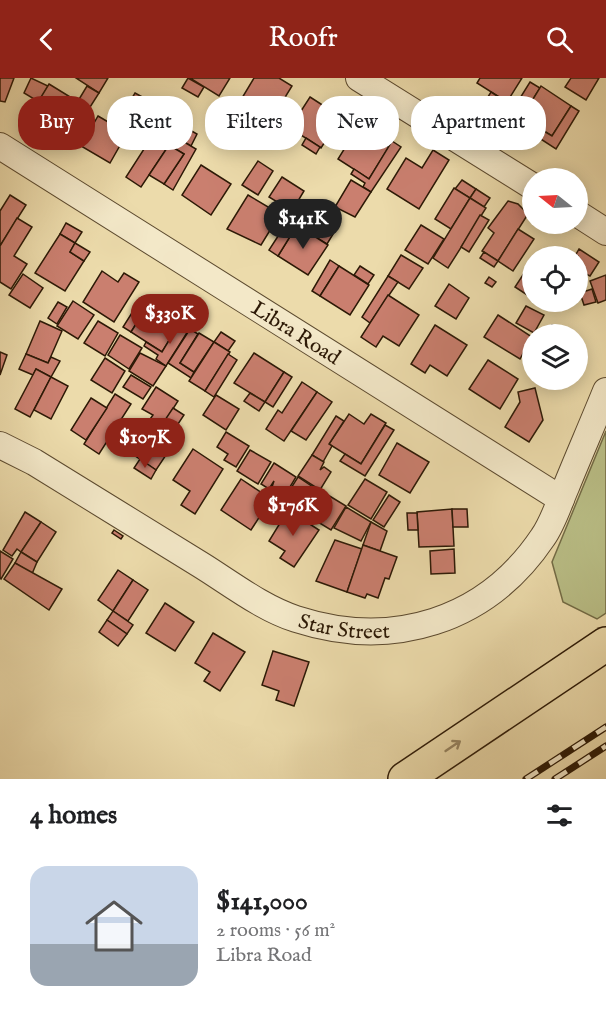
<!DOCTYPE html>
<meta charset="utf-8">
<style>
body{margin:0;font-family:"IM FELL English",serif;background:#f6f6f6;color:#202124;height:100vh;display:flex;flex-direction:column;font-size:22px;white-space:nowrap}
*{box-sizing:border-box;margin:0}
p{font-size:20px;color:#757577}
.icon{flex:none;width:33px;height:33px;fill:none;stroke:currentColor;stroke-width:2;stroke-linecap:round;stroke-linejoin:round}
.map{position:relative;height:701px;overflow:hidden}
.drawer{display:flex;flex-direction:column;background:#fff;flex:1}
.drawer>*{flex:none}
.banner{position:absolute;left:18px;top:18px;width:570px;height:54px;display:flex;gap:12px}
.needle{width:39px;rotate:288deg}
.buttons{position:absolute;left:522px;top:90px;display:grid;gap:12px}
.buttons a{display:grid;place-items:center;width:66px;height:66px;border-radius:50%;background:#fff;box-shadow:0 3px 15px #0003;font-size:30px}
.price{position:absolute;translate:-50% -51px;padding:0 14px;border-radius:21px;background:#8f2418;color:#fff;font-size:20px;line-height:39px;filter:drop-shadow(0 2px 3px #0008)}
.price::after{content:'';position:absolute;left:50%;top:36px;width:18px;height:14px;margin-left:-9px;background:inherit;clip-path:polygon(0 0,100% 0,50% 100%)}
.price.current{background:#222;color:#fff}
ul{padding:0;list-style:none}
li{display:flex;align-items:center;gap:18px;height:150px;padding:0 30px}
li+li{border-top:2px solid #e0e0e0}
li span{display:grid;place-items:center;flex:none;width:168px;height:120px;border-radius:18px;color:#555}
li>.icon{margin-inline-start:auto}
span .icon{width:72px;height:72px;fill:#fffc;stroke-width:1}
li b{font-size:26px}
h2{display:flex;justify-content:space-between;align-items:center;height:72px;padding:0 30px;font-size:26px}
.pill{padding:0 21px;border-radius:24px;background:#fff;box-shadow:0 3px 15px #0003;font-size:21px;line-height:54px}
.pill.current{background:#8f2418;color:#fff}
header{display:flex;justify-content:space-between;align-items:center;height:78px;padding:0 30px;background:#8f2418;color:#fff;font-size:27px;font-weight:600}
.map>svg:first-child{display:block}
</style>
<header><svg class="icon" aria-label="back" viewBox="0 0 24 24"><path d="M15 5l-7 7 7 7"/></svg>Roofr<svg class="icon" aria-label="search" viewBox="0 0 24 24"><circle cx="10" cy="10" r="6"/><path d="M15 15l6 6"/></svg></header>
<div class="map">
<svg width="606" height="701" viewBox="0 0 606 701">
<rect width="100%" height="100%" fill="#ecdbab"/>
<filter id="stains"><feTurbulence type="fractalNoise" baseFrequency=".00333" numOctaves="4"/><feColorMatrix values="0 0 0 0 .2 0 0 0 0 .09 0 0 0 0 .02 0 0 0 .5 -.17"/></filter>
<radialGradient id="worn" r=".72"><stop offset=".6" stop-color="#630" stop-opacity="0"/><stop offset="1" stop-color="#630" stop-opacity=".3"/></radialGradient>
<polygon fill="#babf87" stroke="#736c46" stroke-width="1.5" points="606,353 606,535 597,541 563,524 552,484"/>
<g fill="#ca7f6f" stroke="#2c1906" stroke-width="1.5">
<polygon points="0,0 14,0 5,24 0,23"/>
<polygon points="31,0 48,8 39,24 24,15"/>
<polygon points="76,0 108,0 99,15"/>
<polygon points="188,0 204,9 198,19 182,10"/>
<polygon points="190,0 230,0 219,18"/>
<polygon points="254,0 279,0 292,8 273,39 242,20"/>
<polygon points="480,0 522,0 507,24 477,5"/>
<polygon points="571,0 599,0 586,22 565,9"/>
<polygon points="530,4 540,10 522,39 512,33"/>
<polygon points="49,6 80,25 62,56 30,37"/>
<polygon points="87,8 99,15 85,37 76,32 80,25 78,23"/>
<polygon points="541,8 571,28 552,58 522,39"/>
<polygon points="491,14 505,23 500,31 486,22"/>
<polygon points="135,15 157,27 145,48 123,35"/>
<polygon points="310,19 341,39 321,70 290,50"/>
<polygon points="231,23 252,37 236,62 215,48"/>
<polygon points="162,24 181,36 174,48 154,36"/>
<polygon points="571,28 579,33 556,71 533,56 537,49 552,58"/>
<polygon points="98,38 127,55 110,85 81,68"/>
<polygon points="183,48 197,56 191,68 177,60"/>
<polygon points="358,49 389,69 369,101 338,81"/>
<polygon points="153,57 169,67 141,109 126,99"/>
<polygon points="174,58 196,71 173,112 164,106 184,76 169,67"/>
<polygon points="306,60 320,69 316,76 302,67"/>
<polygon points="392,63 401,69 371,114 363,109 365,105 351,96 354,91 369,101"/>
<polygon points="169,67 184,76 164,106 149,97"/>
<polygon points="433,72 449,82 419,131 387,111 406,80 422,90"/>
<polygon points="258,83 273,93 258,117 242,107"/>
<polygon points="201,87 231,106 211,137 182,117"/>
<polygon points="282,99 304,113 292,133 269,119"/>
<polygon points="351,102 371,114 355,139 335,129"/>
<polygon points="462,102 476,111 470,120 455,111"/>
<polygon points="454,110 470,120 451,151 435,141"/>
<polygon points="476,111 490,120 484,129 470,120"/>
<polygon points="10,117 26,127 0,168 0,133"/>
<polygon points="248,117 280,136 261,167 227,151"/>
<polygon points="470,120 486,130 448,190 433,180"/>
<polygon points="508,123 518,126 528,136 498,183 482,173 494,155 488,150"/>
<polygon points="308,133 321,141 312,157 298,148"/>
<polygon points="480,137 489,142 469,174 461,169"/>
<polygon points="323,138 338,148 327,166 312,157"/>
<polygon points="17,140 32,149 14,178 27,186 11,211 0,204 0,168"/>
<polygon points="66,145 82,154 75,165 60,156"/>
<polygon points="297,147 328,167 308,197 278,178"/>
<polygon points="421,147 444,161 428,186 405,172"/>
<polygon points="518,151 534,161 513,193 498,183"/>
<polygon points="282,152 291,157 278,178 269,172"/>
<polygon points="60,156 75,165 70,174 84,183 65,213 35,195"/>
<polygon points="75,165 90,174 84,183 70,174"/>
<polygon points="579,171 599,184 590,198 586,196 578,209 578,178 575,178"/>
<polygon points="484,174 498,183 494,189 480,180"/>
<polygon points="401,177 423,190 409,211 388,198"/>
<polygon points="330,182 339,188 320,218 312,213"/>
<polygon points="532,183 532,220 515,209"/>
<polygon points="339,188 369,207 350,237 320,218"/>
<polygon points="360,188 374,197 368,206 354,197"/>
<polygon points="102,193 118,204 124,195 139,204 114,244 83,224"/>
<polygon points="23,196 43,210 30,230 9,217"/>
<polygon points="606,197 606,222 598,225 590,203"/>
<polygon points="388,198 398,204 370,245 362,239"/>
<polygon points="489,199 496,204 492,209 485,205"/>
<polygon points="449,206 469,220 456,241 435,228"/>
<polygon points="592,211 596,224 584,227 580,215"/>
<polygon points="388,217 419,237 399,268 383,258 376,269 361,259"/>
<polygon points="142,219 150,224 131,254 123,249"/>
<polygon points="73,223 94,237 78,261 57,248"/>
<polygon points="58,224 67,229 57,246 48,240"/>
<polygon points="150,224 166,234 172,224 187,234 162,274 131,254"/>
<polygon points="526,228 544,237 534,255 516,245"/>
<polygon points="498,237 532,259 520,281 484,259"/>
<polygon points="40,243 62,253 48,285 26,276"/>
<polygon points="98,243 118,255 105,278 84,265"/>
<polygon points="180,244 190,250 166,288 156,281 158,277 144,268 146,264 162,274"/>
<polygon points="435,247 467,267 447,298 430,287 425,295 411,286"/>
<polygon points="552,247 568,256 547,256"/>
<polygon points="190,251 198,256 180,285 194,294 191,300 168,285"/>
<polygon points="221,254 235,263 228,273 214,264"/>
<polygon points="199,255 214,264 194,294 180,285"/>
<polygon points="120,257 142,270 129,291 108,277"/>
<polygon points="214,264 230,274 205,313 189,303"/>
<polygon points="0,274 7,277 0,297"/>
<polygon points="140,275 166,288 153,308 129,293"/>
<polygon points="254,275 284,294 265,324 234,305"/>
<polygon points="26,276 48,285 51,279 60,283 51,299 36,291 33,297 19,291"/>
<polygon points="228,276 237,282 214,319 205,313"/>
<polygon points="105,280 125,293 112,315 91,302"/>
<polygon points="488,282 518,301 500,331 469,311"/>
<polygon points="36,291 51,299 30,339 15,331"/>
<polygon points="284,294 292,299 273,329 265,324"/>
<polygon points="131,297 151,309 143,321 123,309"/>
<polygon points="51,299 68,308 51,341 34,332"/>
<polygon points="302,304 317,314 284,363 266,351 278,332 282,335"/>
<polygon points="156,309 178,323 160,351 148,344 153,337 142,331"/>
<polygon points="535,310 543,342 529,364 505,349 520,324 518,314"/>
<polygon points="317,314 332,324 306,362 291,353"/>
<polygon points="250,315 265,324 259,333 244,323"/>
<polygon points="115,316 131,326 99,376 84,366"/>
<polygon points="216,317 239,331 226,352 203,337"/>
<polygon points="91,320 107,330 86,362 71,352"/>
<polygon points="173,330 184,337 172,355 161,348"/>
<polygon points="349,336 364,346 371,336 386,345 361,386 329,366"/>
<polygon points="336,338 344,343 329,366 332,368 323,384 312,377"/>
<polygon points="144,341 176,362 156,392 125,371"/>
<polygon points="385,347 394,352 365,398 340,383 345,376 361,386"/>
<polygon points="226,354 249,368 236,389 224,382 228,376 217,369"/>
<polygon points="397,365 429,384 410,415 379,397"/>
<polygon points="193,371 223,391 195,436 181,427 190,413 173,402"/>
<polygon points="250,372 271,384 258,406 237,393"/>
<polygon points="312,377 324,384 320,392 324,389 331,394 320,412 298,398"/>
<polygon points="140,381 156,392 151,401 134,390"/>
<polygon points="274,385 296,399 284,419 271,412 274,403 269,411 261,406"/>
<polygon points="298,399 319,413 305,435 284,421"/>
<polygon points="241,401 271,421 251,452 221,432"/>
<polygon points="365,401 387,414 371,441 348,427"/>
<polygon points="323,414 346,428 331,452 308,438"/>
<polygon points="389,417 400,424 384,449 373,442"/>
<polygon points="346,429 371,444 361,463 334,450"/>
<polygon points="452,431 454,468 419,469 417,434"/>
<polygon points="452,431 467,431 468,449 453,449"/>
<polygon points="288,432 319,452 294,489 280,480 285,473 269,463"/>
<polygon points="25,434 41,444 21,474 17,471 12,478 3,472"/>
<polygon points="407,435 417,435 418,452 408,452"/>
<polygon points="41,444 56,454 37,484 21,474"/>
<polygon points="371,444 387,453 380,473 363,467"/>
<polygon points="114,452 123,458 121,461 112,455"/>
<polygon points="335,462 362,471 347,514 316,503"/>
<polygon points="363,467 397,479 389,501 385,500 378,520 367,516 365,520 347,514"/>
<polygon points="454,471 455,495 431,496 430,473"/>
<polygon points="0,473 13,481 1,501 0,500"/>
<polygon points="21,474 37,484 32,496 15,485"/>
<polygon points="15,485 62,511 49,532 4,501"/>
<polygon points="118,492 133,502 113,533 98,522"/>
<polygon points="133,502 148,512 128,543 113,533"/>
<polygon points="165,525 194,544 175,573 146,555"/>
<polygon points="113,533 133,547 127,556 107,542"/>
<polygon points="107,542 127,556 118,568 99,554"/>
<polygon points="213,555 245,574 220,613 204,603 210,594 195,585"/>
<polygon points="273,573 309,584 294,628 276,622 279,613 262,607"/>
</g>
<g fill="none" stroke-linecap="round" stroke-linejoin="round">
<defs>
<g id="minor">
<polyline points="359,0 532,108"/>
<path id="s1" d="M0,68L561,421"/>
<polyline points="578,136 606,154"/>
<path id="s2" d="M0,367L34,384C90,418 145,453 201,487C230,505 262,530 296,541C392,572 486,544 543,459C553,445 559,425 566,409C579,377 593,345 606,313"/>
</g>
<polyline id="trunk" points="405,701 606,566"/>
</defs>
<use href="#minor" stroke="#5c4a2f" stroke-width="28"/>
<use href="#trunk" stroke="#2c1906" stroke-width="36"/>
<use href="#minor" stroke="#f3e8c8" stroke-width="26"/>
<use href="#trunk" stroke="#ecdbab" stroke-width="33"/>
<defs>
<g id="rail">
<polyline points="526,701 606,649"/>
<polyline points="555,701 606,668"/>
</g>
</defs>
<use href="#rail" stroke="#2c1906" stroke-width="7"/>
<use href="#rail" stroke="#f3e8c8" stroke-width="4.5" stroke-dasharray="14" stroke-linecap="butt"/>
</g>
<defs><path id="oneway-shaft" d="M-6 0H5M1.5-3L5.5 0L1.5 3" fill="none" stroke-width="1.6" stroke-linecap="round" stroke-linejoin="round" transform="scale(1.5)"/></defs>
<use stroke="#968461" href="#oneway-shaft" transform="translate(453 668) rotate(-34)"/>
<g text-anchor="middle" stroke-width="4.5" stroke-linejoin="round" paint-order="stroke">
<g font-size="21" fill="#2c1906" stroke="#f3e8c8">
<text dy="7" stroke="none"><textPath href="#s1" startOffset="350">Libra Road</textPath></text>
<text dy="7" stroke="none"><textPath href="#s2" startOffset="393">Star Street</textPath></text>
</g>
</g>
<rect width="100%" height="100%" filter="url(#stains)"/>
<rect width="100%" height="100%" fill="url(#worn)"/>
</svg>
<div class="buttons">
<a><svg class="needle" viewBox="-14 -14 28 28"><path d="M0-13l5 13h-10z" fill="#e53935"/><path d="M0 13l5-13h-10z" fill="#757577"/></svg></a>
<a><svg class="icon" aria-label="locate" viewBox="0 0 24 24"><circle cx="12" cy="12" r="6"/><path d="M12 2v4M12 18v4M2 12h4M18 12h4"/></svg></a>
<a><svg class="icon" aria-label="layers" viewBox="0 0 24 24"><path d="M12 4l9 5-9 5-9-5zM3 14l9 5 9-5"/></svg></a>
</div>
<b class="price current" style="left:303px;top:172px">$141K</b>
<b class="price" style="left:170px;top:267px">$330K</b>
<b class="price" style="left:145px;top:391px">$107K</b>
<b class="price" style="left:293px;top:459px">$176K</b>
<div class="banner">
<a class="pill current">Buy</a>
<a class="pill">Rent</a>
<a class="pill">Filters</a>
<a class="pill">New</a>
<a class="pill">Apartment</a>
</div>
</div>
<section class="drawer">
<h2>4 homes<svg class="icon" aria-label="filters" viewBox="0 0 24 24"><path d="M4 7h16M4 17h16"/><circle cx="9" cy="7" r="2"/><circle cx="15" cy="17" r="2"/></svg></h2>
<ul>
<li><span style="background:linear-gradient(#c9d6e8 65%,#9aa5b1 0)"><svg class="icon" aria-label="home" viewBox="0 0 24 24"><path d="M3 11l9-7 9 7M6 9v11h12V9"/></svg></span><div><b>$141,000</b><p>2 rooms · 56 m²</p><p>Libra Road</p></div></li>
</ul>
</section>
